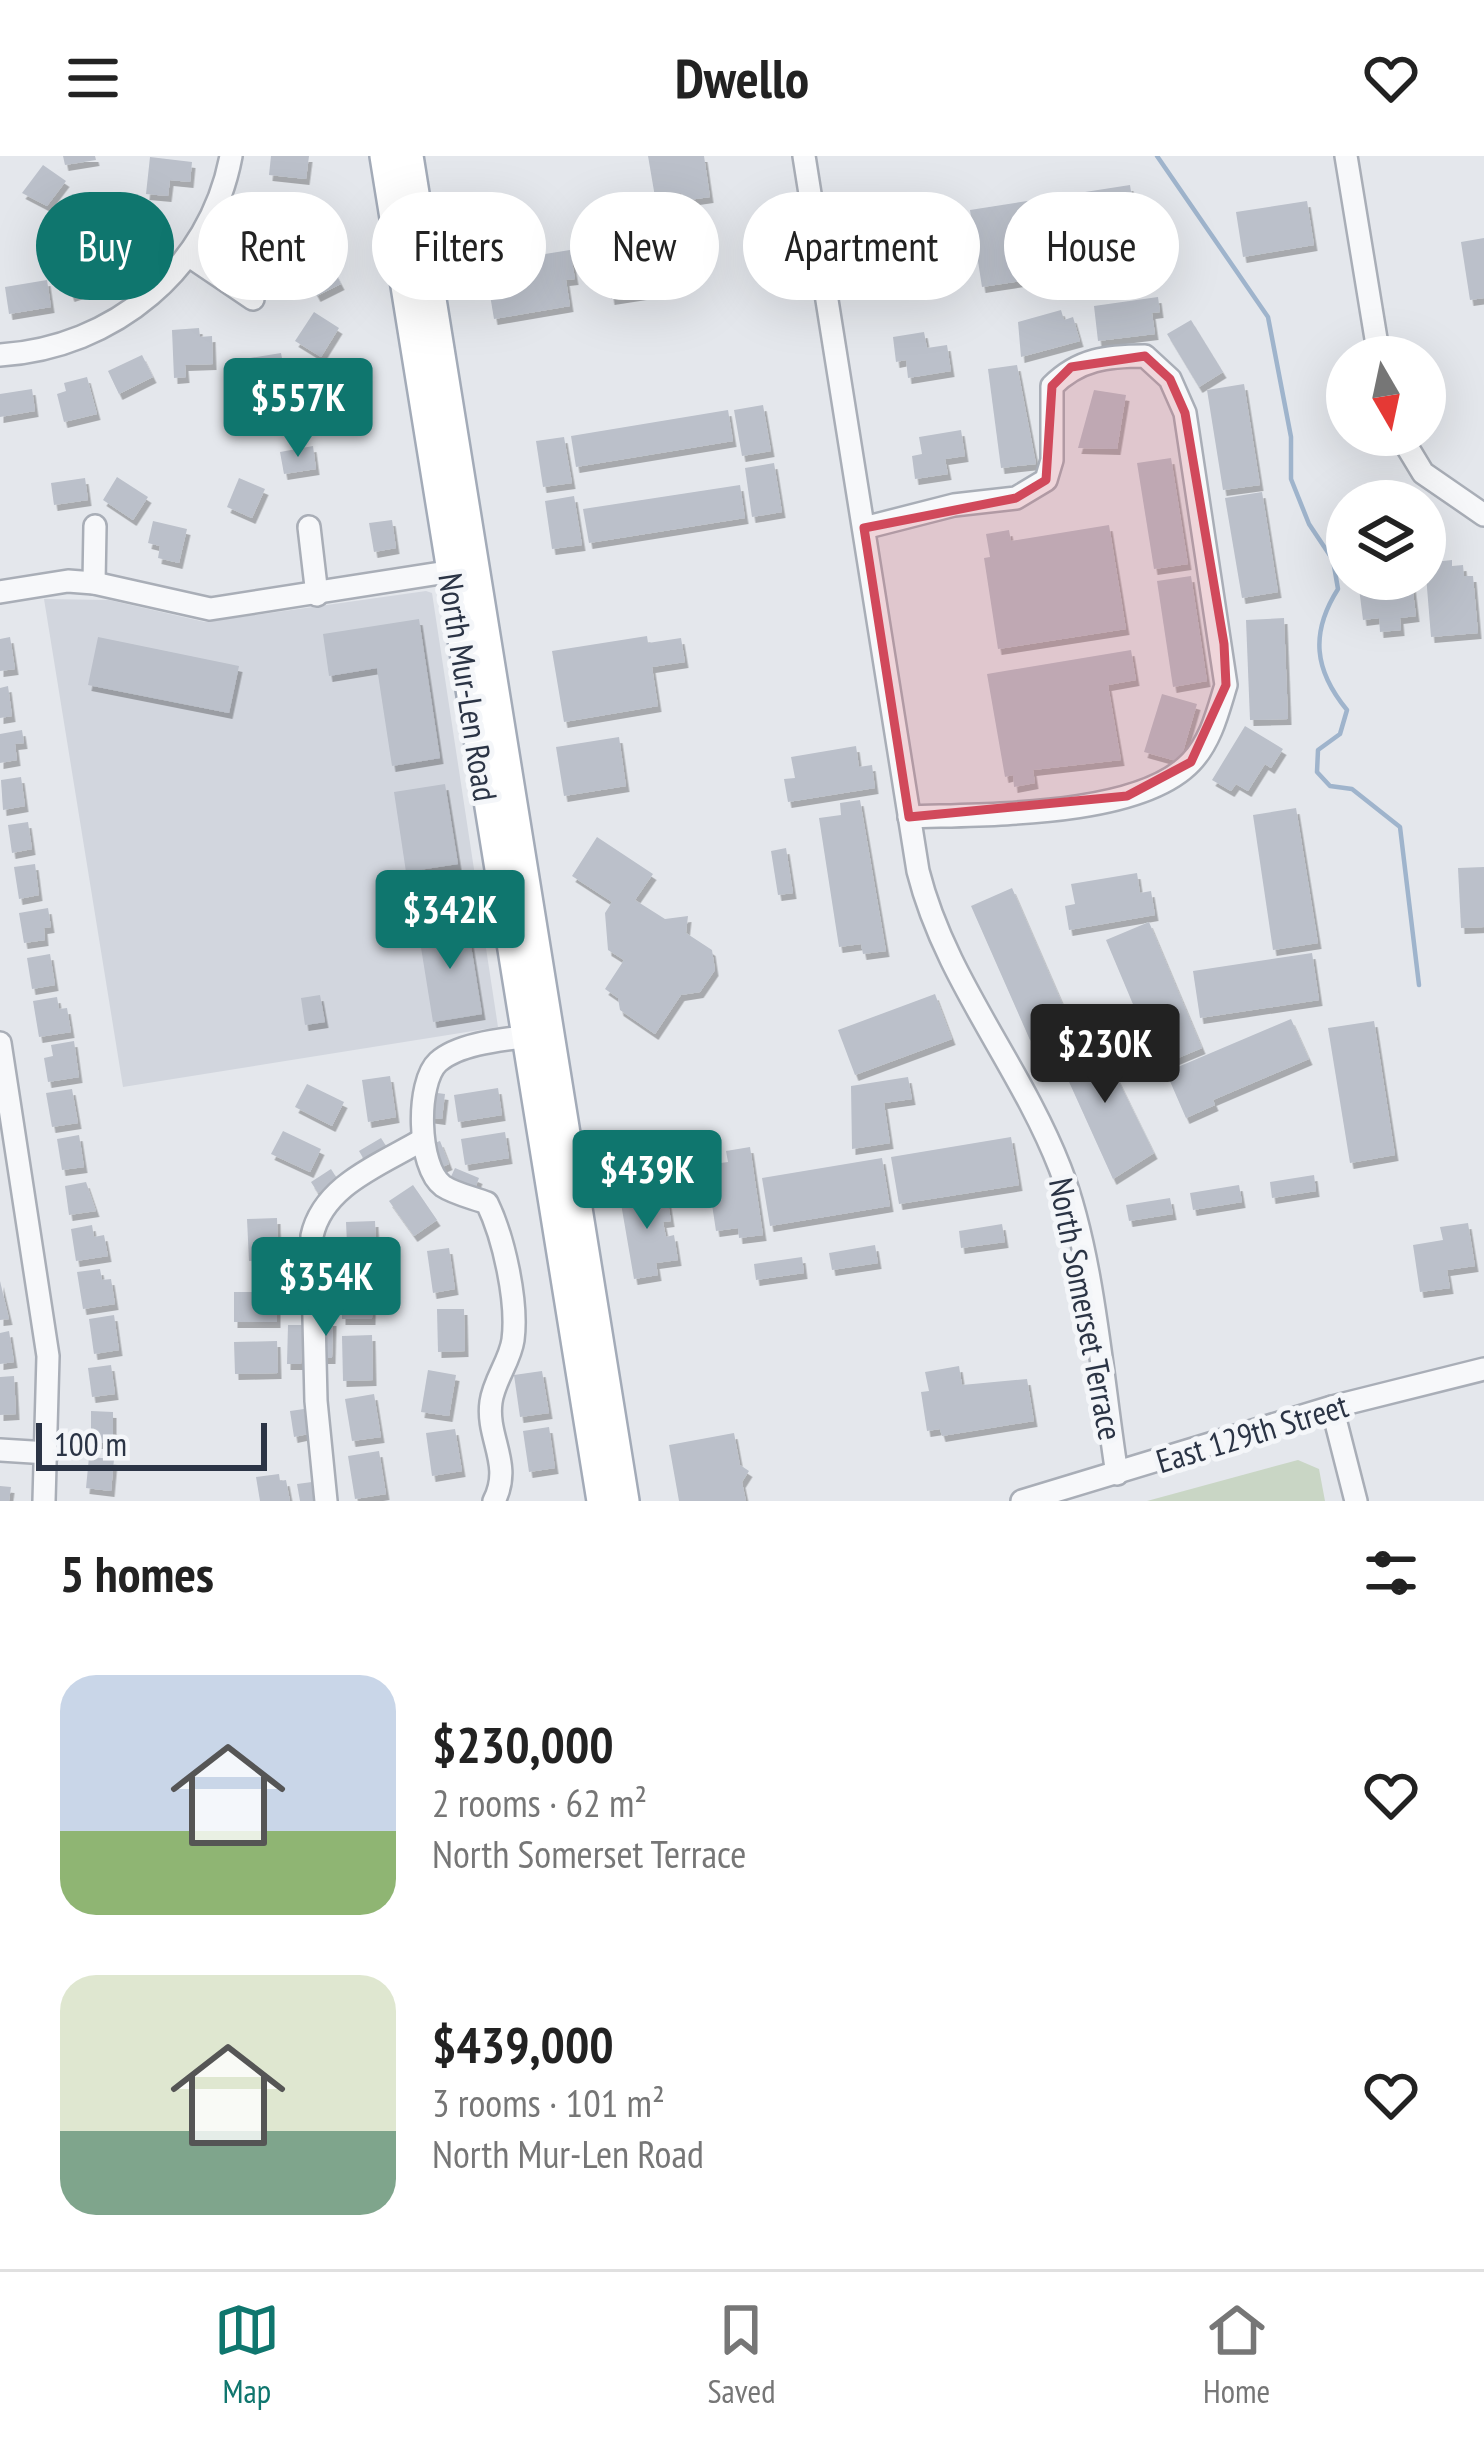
<!DOCTYPE html>
<meta charset="utf-8">
<style>
body{margin:0;font-family:"PT Sans Narrow",sans-serif;background:#f2f2f2;color:#222;height:100vh;display:flex;flex-direction:column;font-size:45px;white-space:nowrap}
*{box-sizing:border-box;margin:0}
p{font-size:39px;color:#767676}
.icon{flex:none;width:66px;height:66px;fill:none;stroke:currentColor;stroke-width:2;stroke-linecap:round;stroke-linejoin:round}
.map{position:relative;height:1345px;overflow:hidden}
.side{display:flex;flex-direction:column;background:#fff;flex:1}
.side>*{flex:none}
.top-card{position:absolute;left:36px;top:36px;width:1413px;height:108px;display:flex;gap:24px}
.needle{width:78px;rotate:171deg}
.controls{position:absolute;left:1326px;top:180px;display:grid;gap:24px}
.controls a{display:grid;place-items:center;width:120px;height:120px;border-radius:50%;background:#fff;box-shadow:0 12px 48px #0002;font-size:60px}
.scale{position:absolute;left:36px;bottom:30px;width:231px;box-sizing:border-box;padding-left:12px;border:6px solid #2b3445;border-top:0;font-size:33px;line-height:42px;white-space:nowrap;color:#2b3445;-webkit-text-stroke:9px #f4f6f9;paint-order:stroke}
.price{position:absolute;translate:-50% -102px;padding:0 27px;border-radius:12px;background:#0f766e;color:#fff;font-size:39px;line-height:78px;filter:drop-shadow(0 3px 6px #0008)}
.price::after{content:'';position:absolute;left:50%;top:72px;width:36px;height:27px;margin-left:-18px;background:inherit;clip-path:polygon(0 0,100% 0,50% 100%)}
.price.selected{background:#222;color:#fff}
ul{padding:0;list-style:none}
li{display:flex;align-items:center;gap:36px;height:300px;padding:0 60px}
li span{display:grid;place-items:center;flex:none;width:336px;height:240px;border-radius:36px;color:#555}
li>.icon{margin-inline-start:auto}
span .icon{width:144px;height:144px;fill:#fffc;stroke-width:1}
li b{font-size:51px}
h2{display:flex;justify-content:space-between;align-items:center;height:144px;padding:0 60px;font-size:51px}
.tag{padding:0 42px;border-radius:54px;background:#fff;box-shadow:0 12px 48px #0002;font-size:42px;line-height:108px}
.tag.selected{background:#0f766e;color:#fff}
header{display:flex;justify-content:space-between;align-items:center;height:156px;padding:0 60px;background:#fff;font-size:54px;font-weight:700}
.dock{display:flex;justify-content:space-around;align-items:center;height:168px;border-top:3px solid #e0e0e0;background:#fff;font-size:33px;color:#767676}
.dock a{display:grid;justify-items:center;gap:6px}
.dock .selected{color:#0f766e}
.map>svg:first-child{display:block}
</style>
<header><svg class="icon" aria-label="menu" viewBox="0 0 24 24"><path d="M4 6h16M4 12h16M4 18h16"/></svg>Dwello<svg class="icon" aria-label="heart" viewBox="0 0 24 24"><path d="M12 20l-8-8c-3-5 5-10 8-4 3-6 11-1 8 4z"/></svg></header>
<div class="map">
<svg width="1484" height="1345" viewBox="0 0 1484 1345">
<defs>
<filter id="shadow"><feDropShadow dx="3.5" dy="6" stdDeviation="0" flood-color="#0004"/></filter>
</defs>
<rect width="100%" height="100%" fill="#e4e7ec"/>
<polygon fill="#d2d6de" points="426,435 432,437 498,871 123,931 44,443 109,444 205,466"/>
<polygon fill="#c9d6c5" points="1298,1304 1319,1313 1325,1345 1147,1345"/>
<g fill="none" stroke-linecap="round" stroke-linejoin="round">
<path stroke="#9fb4cc" stroke-width="4.5" d="M1157,0L1268,161L1291,281V323L1309,368L1333,404L1338,433C1310,477 1314,514 1347,554L1340,578L1318,594L1317,616L1330,630L1352,633L1400,671L1419,829"/>
</g>
<g fill="#bbc0ca" filter="url(#shadow)">
<polygon points="63,0 95,0 96,4 65,9"/>
<polygon points="271,0 309,0 306,23 269,19"/>
<polygon points="648,0 704,0 710,41 682,45 681,37 655,41"/>
<polygon points="150,1 192,6 190,26 170,24 168,40 146,38"/>
<polygon points="43,9 66,25 47,50 22,37"/>
<polygon points="1130,29 1142,106 982,131 970,54"/>
<polygon points="1307,45 1314,89 1243,101 1236,56"/>
<polygon points="279,46 299,82 276,94 257,59"/>
<polygon points="141,59 160,78 130,107 111,89"/>
<polygon points="688,76 692,105 684,106 688,131 611,143 607,114 617,113 613,87"/>
<polygon points="1484,82 1484,142 1470,144 1461,86"/>
<polygon points="570,94 575,123 566,124 570,150 494,163 489,133 500,132 495,106"/>
<polygon points="324,96 341,128 317,140 300,108"/>
<polygon points="104,103 112,127 71,140 63,117"/>
<polygon points="47,124 51,151 9,158 5,131"/>
<polygon points="1158,141 1160,156 1152,157 1155,178 1098,185 1094,150"/>
<polygon points="1061,154 1064,164 1073,161 1080,185 1021,201 1018,166"/>
<polygon points="314,156 339,172 321,201 295,185"/>
<polygon points="1191,164 1223,216 1199,231 1167,178"/>
<polygon points="199,172 200,181 212,180 213,208 185,209 186,221 174,222 172,174"/>
<polygon points="924,176 927,192 947,189 951,215 908,222 906,204 896,206 893,181"/>
<polygon points="281,197 287,230 249,236 244,203"/>
<polygon points="142,199 153,221 119,238 108,215"/>
<polygon points="1017,209 1036,308 1001,312 988,213"/>
<polygon points="87,221 97,258 64,266 57,238 66,235 64,227"/>
<polygon points="1244,228 1260,329 1223,334 1207,234"/>
<polygon points="32,233 35,255 0,261 0,238"/>
<polygon points="1094,234 1126,239 1117,293 1078,292"/>
<polygon points="763,249 771,295 742,300 734,254"/>
<polygon points="728,254 733,285 576,311 571,280"/>
<polygon points="961,274 965,300 945,303 948,318 915,323 912,300 922,298 919,281"/>
<polygon points="564,281 572,327 543,331 536,285"/>
<polygon points="313,290 316,313 284,318 280,296"/>
<polygon points="1171,302 1188,408 1154,413 1137,307"/>
<polygon points="774,307 782,356 752,361 745,312"/>
<polygon points="117,321 148,341 133,364 103,344"/>
<polygon points="85,322 88,344 54,349 51,327"/>
<polygon points="239,322 265,333 252,362 227,351"/>
<polygon points="740,329 745,362 589,387 583,353"/>
<polygon points="1262,336 1278,436 1242,442 1225,342"/>
<polygon points="574,340 582,389 552,393 545,345"/>
<polygon points="392,364 396,392 374,396 369,367"/>
<polygon points="153,365 187,373 179,407 158,402 160,390 148,387"/>
<polygon points="1109,369 1126,473 998,493 984,402 990,401 986,378 1009,374 1011,385"/>
<polygon points="1452,404 1452,410 1463,409 1464,420 1473,420 1478,477 1431,481 1425,407"/>
<polygon points="1191,420 1207,525 1173,531 1157,425"/>
<polygon points="1374,423 1393,423 1394,430 1412,427 1416,460 1400,462 1401,474 1380,476 1379,462 1363,464 1359,432 1375,430"/>
<polygon points="1284,462 1288,563 1250,564 1246,464"/>
<polygon points="419,463 440,602 392,610 377,512 329,520 323,478"/>
<polygon points="647,480 648,487 681,482 685,506 652,511 658,550 564,566 552,495"/>
<polygon points="10,481 15,513 0,515 0,483"/>
<polygon points="98,481 239,510 229,557 88,529"/>
<polygon points="1131,494 1136,524 1108,529 1121,604 1033,614 1035,627 1014,631 1013,619 1005,621 987,518"/>
<polygon points="8,530 12,560 0,562 0,532"/>
<polygon points="1162,538 1197,548 1180,606 1144,596"/>
<polygon points="1245,570 1283,593 1271,612 1265,608 1248,635 1236,628 1231,635 1212,624"/>
<polygon points="22,574 24,587 15,588 17,604 0,607 0,578"/>
<polygon points="619,581 626,630 564,640 556,591"/>
<polygon points="856,590 859,611 872,609 875,632 788,646 784,623 795,622 791,601"/>
<polygon points="21,621 25,650 3,654 1,624"/>
<polygon points="445,628 458,708 406,716 394,636"/>
<polygon points="860,644 886,795 863,798 861,788 839,791 819,662 841,659 840,647"/>
<polygon points="1296,652 1318,787 1273,794 1253,659"/>
<polygon points="28,666 32,693 12,697 8,669"/>
<polygon points="597,681 653,718 635,744 665,763 688,760 686,777 712,794 715,814 700,836 681,839 655,878 620,854 618,842 605,833 624,804 608,794 605,757 612,746 572,720"/>
<polygon points="786,692 793,737 778,739 771,695"/>
<polygon points="35,708 39,739 19,743 14,711"/>
<polygon points="1484,711 1484,771 1461,772 1458,712"/>
<polygon points="1137,717 1140,737 1151,735 1155,759 1069,774 1065,750 1075,748 1071,728"/>
<polygon points="1012,732 1065,854 1053,859 1059,872 1030,884 971,750"/>
<polygon points="48,752 51,771 44,772 45,784 24,787 19,757"/>
<polygon points="467,765 482,858 433,866 418,773"/>
<polygon points="1149,766 1202,892 1159,910 1106,784"/>
<polygon points="1312,797 1319,844 1200,862 1193,815"/>
<polygon points="50,798 55,829 32,833 27,802"/>
<polygon points="935,838 952,883 855,919 838,874"/>
<polygon points="320,839 325,866 305,869 301,842"/>
<polygon points="57,841 59,853 67,852 71,876 39,881 33,845"/>
<polygon points="1291,863 1309,903 1213,944 1215,949 1186,962 1166,916"/>
<polygon points="1374,865 1395,999 1350,1007 1328,872"/>
<polygon points="1096,879 1154,997 1113,1023 1056,897"/>
<polygon points="74,885 79,921 48,926 44,902 53,900 51,889"/>
<polygon points="390,920 396,961 368,966 362,924"/>
<polygon points="908,921 912,943 884,947 890,987 852,993 851,930"/>
<polygon points="307,928 344,946 332,970 295,951"/>
<polygon points="498,932 502,959 458,966 454,939"/>
<polygon points="72,933 78,967 52,971 46,937"/>
<polygon points="430,936 445,938 442,963 427,961"/>
<polygon points="283,975 321,993 310,1016 271,998"/>
<polygon points="505,976 509,1002 465,1009 461,983"/>
<polygon points="79,979 84,1011 62,1014 57,983"/>
<polygon points="1011,981 1019,1029 899,1048 891,1001"/>
<polygon points="381,982 388,993 366,1007 359,995"/>
<polygon points="440,985 449,1008 435,1014 426,990"/>
<polygon points="750,991 763,1079 739,1082 738,1072 716,1075 706,1009 728,1006 726,995"/>
<polygon points="882,1002 890,1050 770,1070 762,1022"/>
<polygon points="455,1012 479,1022 474,1035 449,1025"/>
<polygon points="331,1013 338,1024 318,1037 311,1026"/>
<polygon points="1314,1019 1316,1035 1272,1042 1270,1026"/>
<polygon points="86,1026 96,1055 69,1059 65,1030"/>
<polygon points="413,1029 437,1064 414,1080 389,1045"/>
<polygon points="1239,1029 1242,1046 1193,1054 1190,1037"/>
<polygon points="644,1032 646,1044 667,1040 671,1065 663,1066 666,1081 674,1079 678,1104 656,1107 658,1119 634,1123 619,1036"/>
<polygon points="1170,1042 1173,1058 1129,1065 1126,1049"/>
<polygon points="277,1062 278,1104 249,1105 247,1063"/>
<polygon points="375,1065 377,1108 348,1109 346,1066"/>
<polygon points="1468,1067 1475,1110 1447,1114 1450,1132 1420,1136 1413,1089 1443,1084 1440,1071"/>
<polygon points="1002,1068 1005,1086 961,1092 959,1075"/>
<polygon points="92,1069 94,1081 104,1079 108,1100 76,1105 71,1073"/>
<polygon points="332,1081 334,1119 320,1120 318,1082"/>
<polygon points="288,1083 302,1083 302,1121 288,1122"/>
<polygon points="875,1089 878,1107 832,1114 829,1097"/>
<polygon points="449,1092 455,1133 433,1137 427,1095"/>
<polygon points="802,1101 804,1117 756,1124 754,1108"/>
<polygon points="100,1113 102,1124 111,1123 115,1148 83,1153 77,1116"/>
<polygon points="373,1121 372,1163 342,1163 342,1122"/>
<polygon points="0,1125 9,1163 0,1164"/>
<rect x="234" y="1136" width="43" height="30"/>
<polygon points="437,1153 464,1153 465,1195 438,1196"/>
<polygon points="114,1159 119,1194 94,1198 89,1163"/>
<polygon points="319,1164 333,1164 332,1202 318,1202"/>
<polygon points="288,1169 303,1169 301,1208 287,1208"/>
<polygon points="9,1175 14,1206 0,1208 0,1177"/>
<polygon points="372,1179 373,1224 343,1225 342,1180"/>
<polygon points="277,1185 278,1217 235,1218 234,1186"/>
<polygon points="111,1209 115,1238 92,1241 88,1212"/>
<polygon points="959,1210 962,1229 1027,1223 1034,1265 942,1280 940,1273 927,1275 921,1236 929,1235 925,1216"/>
<polygon points="428,1214 456,1219 449,1260 421,1256"/>
<polygon points="542,1215 549,1257 520,1261 514,1219"/>
<polygon points="14,1220 16,1258 0,1259 0,1221"/>
<polygon points="374,1238 381,1281 352,1285 345,1243"/>
<polygon points="304,1253 308,1278 294,1281 290,1255"/>
<polygon points="91,1255 113,1256 113,1287 91,1287"/>
<polygon points="549,1271 555,1312 529,1316 523,1275"/>
<polygon points="455,1273 462,1315 432,1320 426,1277"/>
<polygon points="734,1277 740,1309 749,1315 742,1326 746,1345 679,1345 669,1289"/>
<polygon points="379,1295 386,1338 355,1343 348,1300"/>
<polygon points="89,1301 114,1303 111,1335 86,1332"/>
<polygon points="279,1318 280,1325 286,1324 290,1345 260,1345 256,1321"/>
<polygon points="312,1326 315,1345 300,1345 297,1328"/>
<polygon points="0,1330 11,1331 9,1345 0,1345"/>
</g>
<g fill="none" stroke-linecap="round" stroke-linejoin="round">
<defs>
<g id="minor">
<path d="M804,0L918,715C945,823 1020,909 1060,1012C1094,1099 1102,1224 1117,1318"/>
<polyline points="1346,0 1379,201"/>
<polyline points="188,99 253,143"/>
<path d="M0,199C114,192 210,112 231,0"/>
<polyline points="1400,279 1423,317 1484,359"/>
<polyline points="309,371 317,439"/>
<path d="M864,372L954,349L1016,342L1046,324L1052,304V230C1079,203 1107,200 1145,200L1170,223L1185,257L1226,529C1218,555 1211,585 1191,606C1138,662 983,658 909,661"/>
<polyline points="94,427 95,370"/>
<polyline points="0,436 68,425 94,427 210,453 466,413"/>
<polyline points="0,887 48,1200 44,1345"/>
<polyline points="1332,1251 1356,1345"/>
<polyline points="0,1294 48,1297"/>
<path d="M326,1345L316,1245L312,1080C323,1029 380,1009 422,984"/>
<path d="M494,1345C513,1308 486,1282 491,1246C494,1224 510,1205 513,1184C518,1146 504,1082 487,1047C474,1042 455,1038 443,1030C417,1011 416,926 438,906C460,886 510,883 538,879"/>
<polyline points="1022,1345 1332,1251 1484,1213"/>
</g>
<g id="major">
<polyline points="384,0 601,1345"/>
<polyline points="409,0 625,1345"/>
</g>
</defs>
<use href="#minor" stroke="#a9aeb7" stroke-width="26"/>
<use href="#major" stroke="#a3abb8" stroke-width="32"/>
<use href="#minor" stroke="#f7f8fa" stroke-width="21"/>
<use href="#major" stroke="#fff" stroke-width="27"/>
</g>
<path fill="#d1495b" fill-opacity="0.2" stroke="#d1495b" stroke-width="9" stroke-linejoin="round" d="M1145,200L1170,223L1185,257L1224,488L1226,529L1191,606L1127,640L909,661L864,372L1016,342L1046,324L1052,230L1071,211Z"/>
<g text-anchor="middle" stroke-width="10" stroke-linejoin="round" paint-order="stroke">
<g font-size="33" fill="#2b3445" stroke="#f4f6f9">
<text transform="translate(468 531) rotate(81)" y="12">North Mur-Len Road</text>
<text transform="translate(1086 1153) rotate(79)" y="12">North Somerset Terrace</text>
<text transform="translate(1252 1277) rotate(-17)" y="12">East 129th Street</text>
</g>
</g>
</svg>
<div class="controls">
<a><svg class="needle" viewBox="-14 -14 28 28"><path d="M0-13l5 13h-10z" fill="#e53935"/><path d="M0 13l5-13h-10z" fill="#767676"/></svg></a>
<a><svg class="icon" aria-label="layers" viewBox="0 0 24 24"><path d="M12 4l9 5-9 5-9-5zM3 14l9 5 9-5"/></svg></a>
</div>
<div class="scale">100 m</div>
<b class="price" style="left:298px;top:304px">$557K</b>
<b class="price" style="left:450px;top:816px">$342K</b>
<b class="price selected" style="left:1105px;top:950px">$230K</b>
<b class="price" style="left:647px;top:1076px">$439K</b>
<b class="price" style="left:326px;top:1183px">$354K</b>
<div class="top-card">
<a class="tag selected">Buy</a>
<a class="tag">Rent</a>
<a class="tag">Filters</a>
<a class="tag">New</a>
<a class="tag">Apartment</a>
<a class="tag">House</a>
</div>
</div>
<section class="side">
<h2>5 homes<svg class="icon" aria-label="filters" viewBox="0 0 24 24"><path d="M4 7h16M4 17h16"/><circle cx="9" cy="7" r="2"/><circle cx="15" cy="17" r="2"/></svg></h2>
<ul>
<li><span style="background:linear-gradient(#c9d6e8 65%,#8fb573 0)"><svg class="icon" aria-label="home" viewBox="0 0 24 24"><path d="M3 11l9-7 9 7M6 9v11h12V9"/></svg></span><div><b>$230,000</b><p>2 rooms · 62 m²</p><p>North Somerset Terrace</p></div><svg class="icon" aria-label="heart" viewBox="0 0 24 24"><path d="M12 20l-8-8c-3-5 5-10 8-4 3-6 11-1 8 4z"/></svg></li>
<li><span style="background:linear-gradient(#dfe7d0 65%,#7fa58c 0)"><svg class="icon" aria-label="home" viewBox="0 0 24 24"><path d="M3 11l9-7 9 7M6 9v11h12V9"/></svg></span><div><b>$439,000</b><p>3 rooms · 101 m²</p><p>North Mur-Len Road</p></div><svg class="icon" aria-label="heart" viewBox="0 0 24 24"><path d="M12 20l-8-8c-3-5 5-10 8-4 3-6 11-1 8 4z"/></svg></li>
</ul>
</section>
<nav class="dock">
<a class="selected"><svg class="icon" aria-label="map" viewBox="0 0 24 24"><path d="M3 6l6-2 6 2 6-2v14l-6 2-6-2-6 2zM9 4v14M15 6v14"/></svg>Map</a>
<a><svg class="icon" aria-label="saved" viewBox="0 0 24 24"><path d="M7 4h10v16l-5-4-5 4z"/></svg>Saved</a>
<a><svg class="icon" aria-label="home" viewBox="0 0 24 24"><path d="M3 11l9-7 9 7M6 9v11h12V9"/></svg>Home</a>
</nav>
